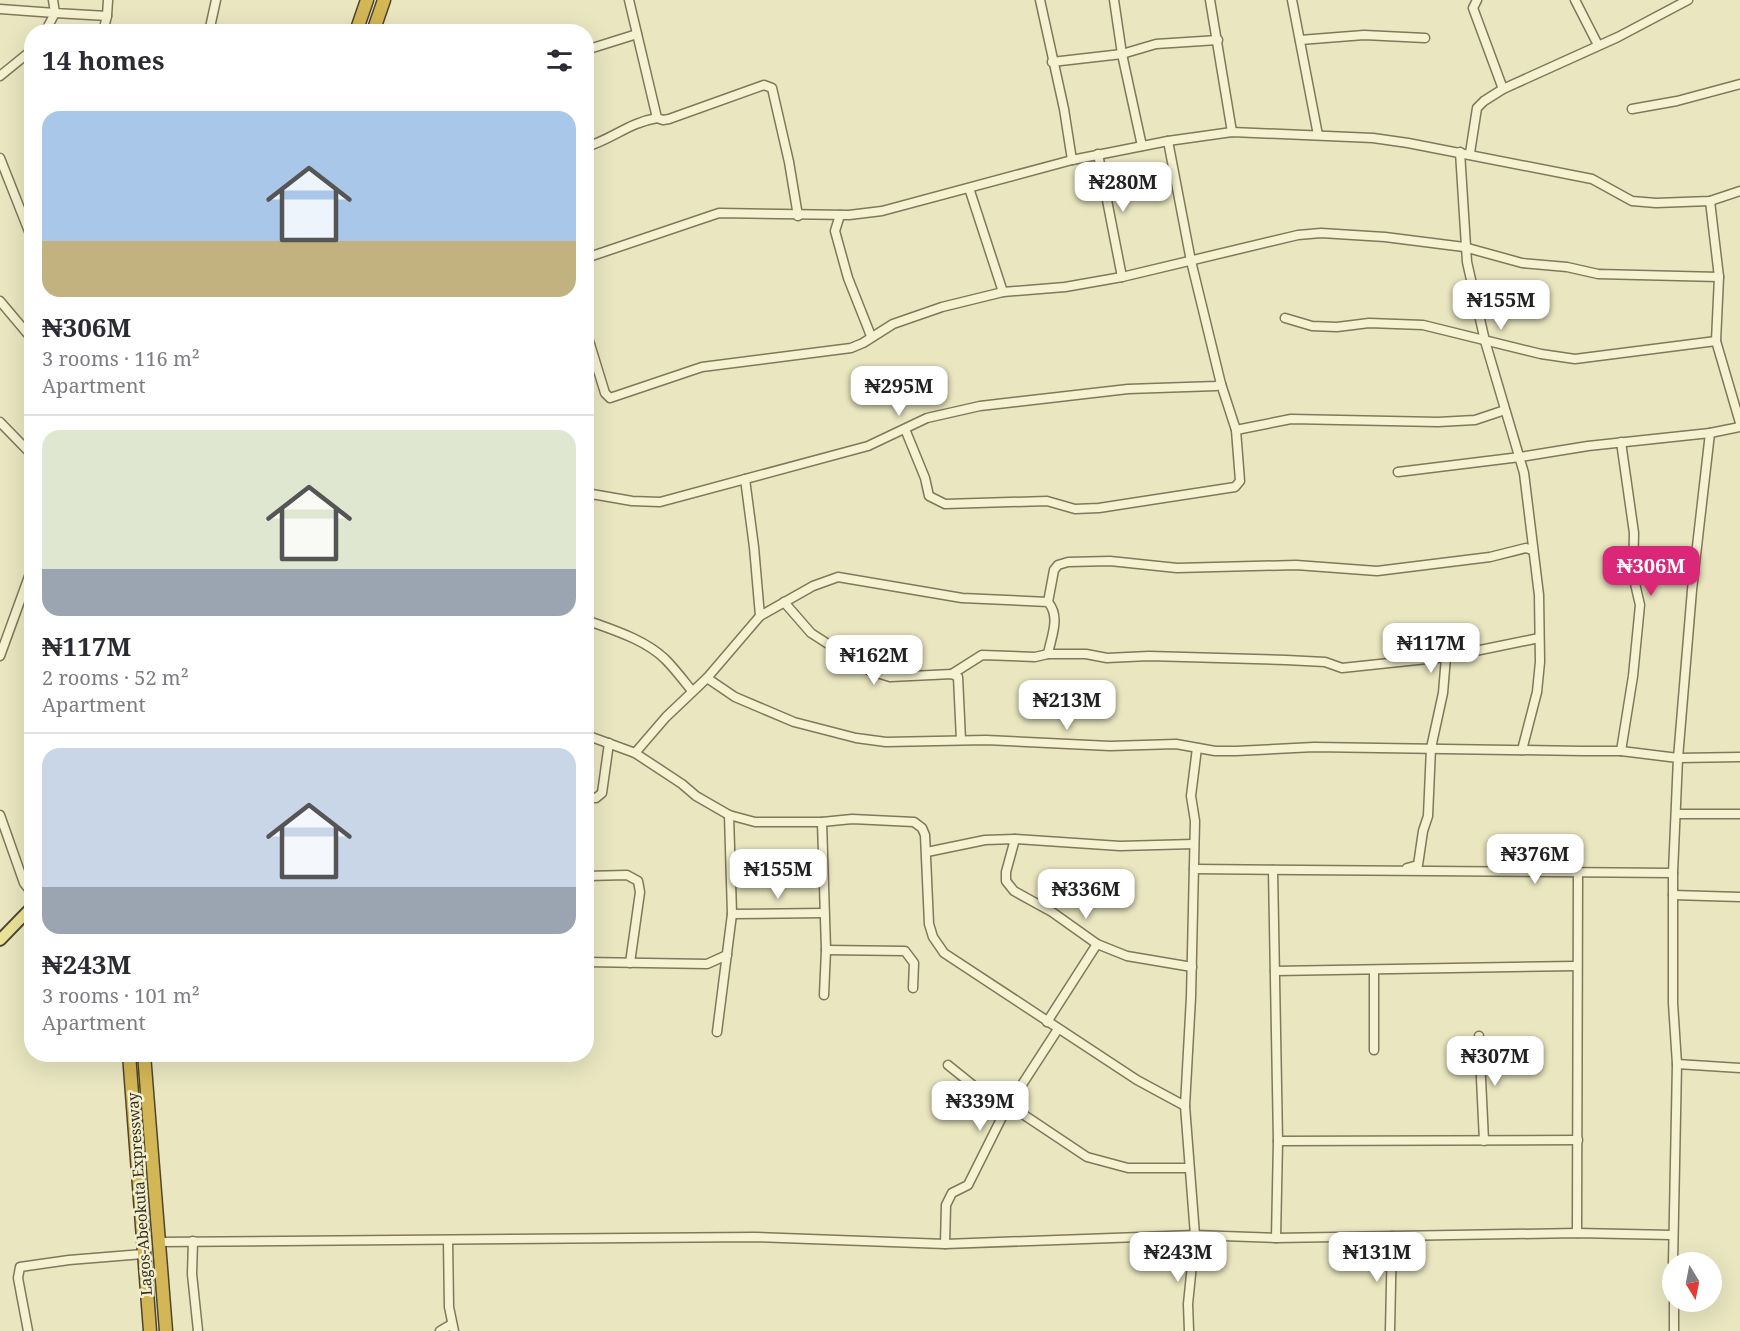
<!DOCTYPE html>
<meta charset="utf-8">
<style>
body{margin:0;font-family:"Noto Serif",serif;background:#f2f2f3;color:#2b2b33;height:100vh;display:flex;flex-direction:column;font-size:22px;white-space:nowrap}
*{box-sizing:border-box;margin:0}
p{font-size:20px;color:#7c7c81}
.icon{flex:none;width:33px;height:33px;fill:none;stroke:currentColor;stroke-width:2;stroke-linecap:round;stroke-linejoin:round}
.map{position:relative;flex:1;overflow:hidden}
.side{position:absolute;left:24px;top:24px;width:570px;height:1038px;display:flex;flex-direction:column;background:#fff;border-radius:24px;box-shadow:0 6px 24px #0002}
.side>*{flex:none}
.needle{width:39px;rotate:170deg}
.tools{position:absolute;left:1662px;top:1252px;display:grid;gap:12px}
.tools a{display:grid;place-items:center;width:60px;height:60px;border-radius:50%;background:#fff;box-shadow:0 6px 24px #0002;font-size:30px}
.price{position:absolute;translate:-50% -51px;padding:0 14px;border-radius:12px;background:#fff;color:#222;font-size:20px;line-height:39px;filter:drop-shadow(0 2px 3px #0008)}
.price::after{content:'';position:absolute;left:50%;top:36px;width:18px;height:14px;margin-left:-9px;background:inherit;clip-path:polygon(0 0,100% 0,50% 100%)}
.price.active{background:#db2777;color:#fff}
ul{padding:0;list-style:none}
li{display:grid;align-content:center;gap:12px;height:318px;padding:0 18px}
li+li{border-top:2px solid #e1e1e2}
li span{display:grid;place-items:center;height:186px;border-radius:18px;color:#555}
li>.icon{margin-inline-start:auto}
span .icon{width:108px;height:108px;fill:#fffc;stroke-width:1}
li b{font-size:26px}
h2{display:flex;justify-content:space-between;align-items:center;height:72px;padding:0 18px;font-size:26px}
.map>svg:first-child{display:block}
</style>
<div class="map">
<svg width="1740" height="1331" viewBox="0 0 1740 1331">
<rect width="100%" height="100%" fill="#e9e6c0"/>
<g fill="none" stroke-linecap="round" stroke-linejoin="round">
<defs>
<g id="minor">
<polyline points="53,0 55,13 107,16"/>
<polyline points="629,0 657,118 663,120 669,119 764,85 772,88 789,162 798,216"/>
<polyline points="1040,0 1064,109 1072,160"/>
<polyline points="1114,0 1122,54 1142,146"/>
<polyline points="1210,0 1232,132"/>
<polyline points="1292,0 1318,135"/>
<polyline points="1477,0 1473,8 1503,89"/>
<polyline points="1575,0 1598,45"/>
<polyline points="0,9 55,13 45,32"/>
<polyline points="103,32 107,16 108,0"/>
<polyline points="209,32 216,0"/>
<polyline points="1300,40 1364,35 1425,38"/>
<polyline points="586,50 637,34"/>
<polyline points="1052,62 1122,54 1156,44 1218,40"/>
<polyline points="0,76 32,50"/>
<polyline points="1632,109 1677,101 1740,84"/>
<path d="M586,147C613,139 628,123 657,118"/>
<polyline points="1460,152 1467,262 1485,341 1524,473 1539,595 1540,662 1537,692 1522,750"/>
<polyline points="1470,153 1477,108 1484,101 1503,89 1618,37 1688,0"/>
<polyline points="1098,154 1122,277"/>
<polyline points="0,158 32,239"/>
<polyline points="969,188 1003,292"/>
<polyline points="1710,201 1719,277 1716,341 1740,423"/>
<polyline points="840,215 835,231 848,278 871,336"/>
<polyline points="586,258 719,213 849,215 882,211 1072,160 1168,141 1232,132 1373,138 1408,143 1592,179 1632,201 1656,203 1710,201 1740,191"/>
<polyline points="0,301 32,339"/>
<polyline points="1285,318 1312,326 1337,327 1369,323 1423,325 1541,354 1575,359 1716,341"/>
<polyline points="586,331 605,393 610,398 702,367 851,348 863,343 893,324 942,307 1003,292 1065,287 1122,277 1298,235 1321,233 1385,237 1464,247 1522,263 1567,267 1598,274 1719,277"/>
<polyline points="0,422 32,455"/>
<polyline points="905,429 925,478 929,496 945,504 1047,501 1075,509 1099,508 1235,487 1240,481 1236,430 1221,384 1191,261 1168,141"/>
<polyline points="1236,430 1291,419 1438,422 1475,420 1505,410"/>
<polyline points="1710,433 1692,590 1678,758 1740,757"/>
<polyline points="1398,472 1520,457 1588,446 1710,433 1740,427"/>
<polyline points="745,479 754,547 760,616"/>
<polyline points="586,493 632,501 660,502 868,446 927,418 980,406 1128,389 1216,386 1221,384"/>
<polyline points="784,602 811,633 870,671 890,677 952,674 958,677 961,740"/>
<polyline points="1048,602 1054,570 1058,565 1068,562 1110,561 1177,568 1296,565 1377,571 1490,557 1526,548 1532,550"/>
<path d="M586,620C613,630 644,639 665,659C675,669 684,681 692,691"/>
<polyline points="0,656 32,568"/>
<polyline points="952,674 982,655 1035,657 1048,654"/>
<polyline points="707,678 735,697 794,722 856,738 886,742 986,740 1110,746 1176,744 1215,751 1236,751 1314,747 1583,751 1621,751 1678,758 1673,873 1673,1003 1677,1064 1673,1263"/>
<polyline points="586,735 635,753 682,784 696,796 729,815 755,822 822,822 852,819 914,822 922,828 925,835 929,924 933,937 944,953 1137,1080 1185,1106"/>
<polyline points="1621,751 1633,676 1640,605 1633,575 1634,533 1621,442"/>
<path d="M635,753L666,717L707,678L760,616L813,586L838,577L962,598L1048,602C1061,617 1051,637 1048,654H1086L1107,658L1149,656L1286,660L1325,662L1342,668L1446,657L1539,638"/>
<polyline points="586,798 596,798 602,793 609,743"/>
<polyline points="1676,814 1740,814"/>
<polyline points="0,815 24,883 32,893"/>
<polyline points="822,822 826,950 824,995"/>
<polyline points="1015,839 1006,872 1006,881 1014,891 1052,912 1097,944 1127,956 1192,967"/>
<polyline points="927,852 985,840 1015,839 1120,846 1194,844"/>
<polyline points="1407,868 1418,865 1423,831 1428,816 1431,748 1443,693 1446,657"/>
<polyline points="1194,869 1673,873"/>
<polyline points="1273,870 1278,1141 1276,1238"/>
<polyline points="586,876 627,875 638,881 640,892 630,963"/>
<polyline points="1673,895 1740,897"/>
<polyline points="732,914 823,913"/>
<polyline points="826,950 905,951 914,963 913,988"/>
<polyline points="586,962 707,964 727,955"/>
<polyline points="1275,971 1576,966"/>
<polyline points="1047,1022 1097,944"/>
<polyline points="717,1032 732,914 729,815"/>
<polyline points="1479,1036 1484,1141"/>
<polyline points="1374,1050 1374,970"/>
<polyline points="1677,1064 1740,1068"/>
<polyline points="948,1065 1005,1111"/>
<polyline points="1009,1105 1087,1157 1128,1168 1189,1168"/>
<polyline points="1278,1141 1578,1140"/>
<polyline points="1577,1233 1578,872"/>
<polyline points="448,1240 449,1307 454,1331"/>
<polyline points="193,1241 192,1274 198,1331"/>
<polyline points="159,1242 755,1237 945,1244 1195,1235 1276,1238 1577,1233 1672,1235"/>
<polyline points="945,1244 946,1205 952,1193 968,1185 1005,1111 1058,1029"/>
<polyline points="1674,1302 1674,1331"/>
<polyline points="28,1331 18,1278 20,1267 69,1260 143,1254"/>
<polyline points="440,1331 452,1324"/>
<polyline points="1189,1331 1188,1304 1195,1235 1185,1106 1191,997 1195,821 1191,796 1197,748"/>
<polyline points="1390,1331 1392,1236"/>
</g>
<polyline id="major" points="0,940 32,907"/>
<g id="highway">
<polyline points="356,32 367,0"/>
<polyline points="373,32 384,0"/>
<polyline points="129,1054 150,1331"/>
<polyline points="144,1054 166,1331"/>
</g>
</defs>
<use href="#minor" stroke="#81775a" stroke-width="11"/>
<use href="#major" stroke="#4f442e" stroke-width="14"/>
<use href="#highway" stroke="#4f442e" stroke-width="15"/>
<use href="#minor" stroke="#f5f2d2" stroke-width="8"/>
<use href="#major" stroke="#ebe29a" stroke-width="10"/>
<use href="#highway" stroke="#d3b656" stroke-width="12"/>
</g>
<g text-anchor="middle" stroke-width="5" stroke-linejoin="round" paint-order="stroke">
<g font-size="15" fill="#322b1d" stroke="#f2efcf">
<text transform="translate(140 1194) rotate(-94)" y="5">Lagos-Abeokuta Expressway</text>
</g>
</g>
</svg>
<div class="tools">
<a><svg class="needle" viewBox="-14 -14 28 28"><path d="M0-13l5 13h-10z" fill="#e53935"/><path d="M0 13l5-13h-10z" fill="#7c7c81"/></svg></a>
</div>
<b class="price" style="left:1123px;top:213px">₦280M</b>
<b class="price" style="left:1501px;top:331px">₦155M</b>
<b class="price" style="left:899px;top:417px">₦295M</b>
<b class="price active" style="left:1651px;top:597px">₦306M</b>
<b class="price" style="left:1431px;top:674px">₦117M</b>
<b class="price" style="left:874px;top:686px">₦162M</b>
<b class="price" style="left:1067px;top:731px">₦213M</b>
<b class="price" style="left:1535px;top:885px">₦376M</b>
<b class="price" style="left:778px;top:900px">₦155M</b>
<b class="price" style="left:1086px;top:920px">₦336M</b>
<b class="price" style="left:1495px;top:1087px">₦307M</b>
<b class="price" style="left:980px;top:1132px">₦339M</b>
<b class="price" style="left:1178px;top:1283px">₦243M</b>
<b class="price" style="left:1377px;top:1283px">₦131M</b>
<section class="side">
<h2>14 homes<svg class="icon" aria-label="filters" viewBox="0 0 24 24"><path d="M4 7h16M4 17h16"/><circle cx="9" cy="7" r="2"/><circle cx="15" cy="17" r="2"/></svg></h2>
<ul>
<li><span style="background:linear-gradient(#a9c7e8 70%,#c2b280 0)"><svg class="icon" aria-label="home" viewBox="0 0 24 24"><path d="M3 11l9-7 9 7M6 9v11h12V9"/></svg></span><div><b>₦306M</b><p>3 rooms · 116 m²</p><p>Apartment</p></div></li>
<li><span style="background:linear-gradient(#dfe7d0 75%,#9aa5b1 0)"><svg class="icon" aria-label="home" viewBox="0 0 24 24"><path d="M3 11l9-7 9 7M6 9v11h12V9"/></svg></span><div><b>₦117M</b><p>2 rooms · 52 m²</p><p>Apartment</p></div></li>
<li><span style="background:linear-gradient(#c9d6e8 75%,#9aa5b1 0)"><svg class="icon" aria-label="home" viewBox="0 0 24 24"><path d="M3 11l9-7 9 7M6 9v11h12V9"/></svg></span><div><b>₦243M</b><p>3 rooms · 101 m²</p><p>Apartment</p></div></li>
</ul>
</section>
</div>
